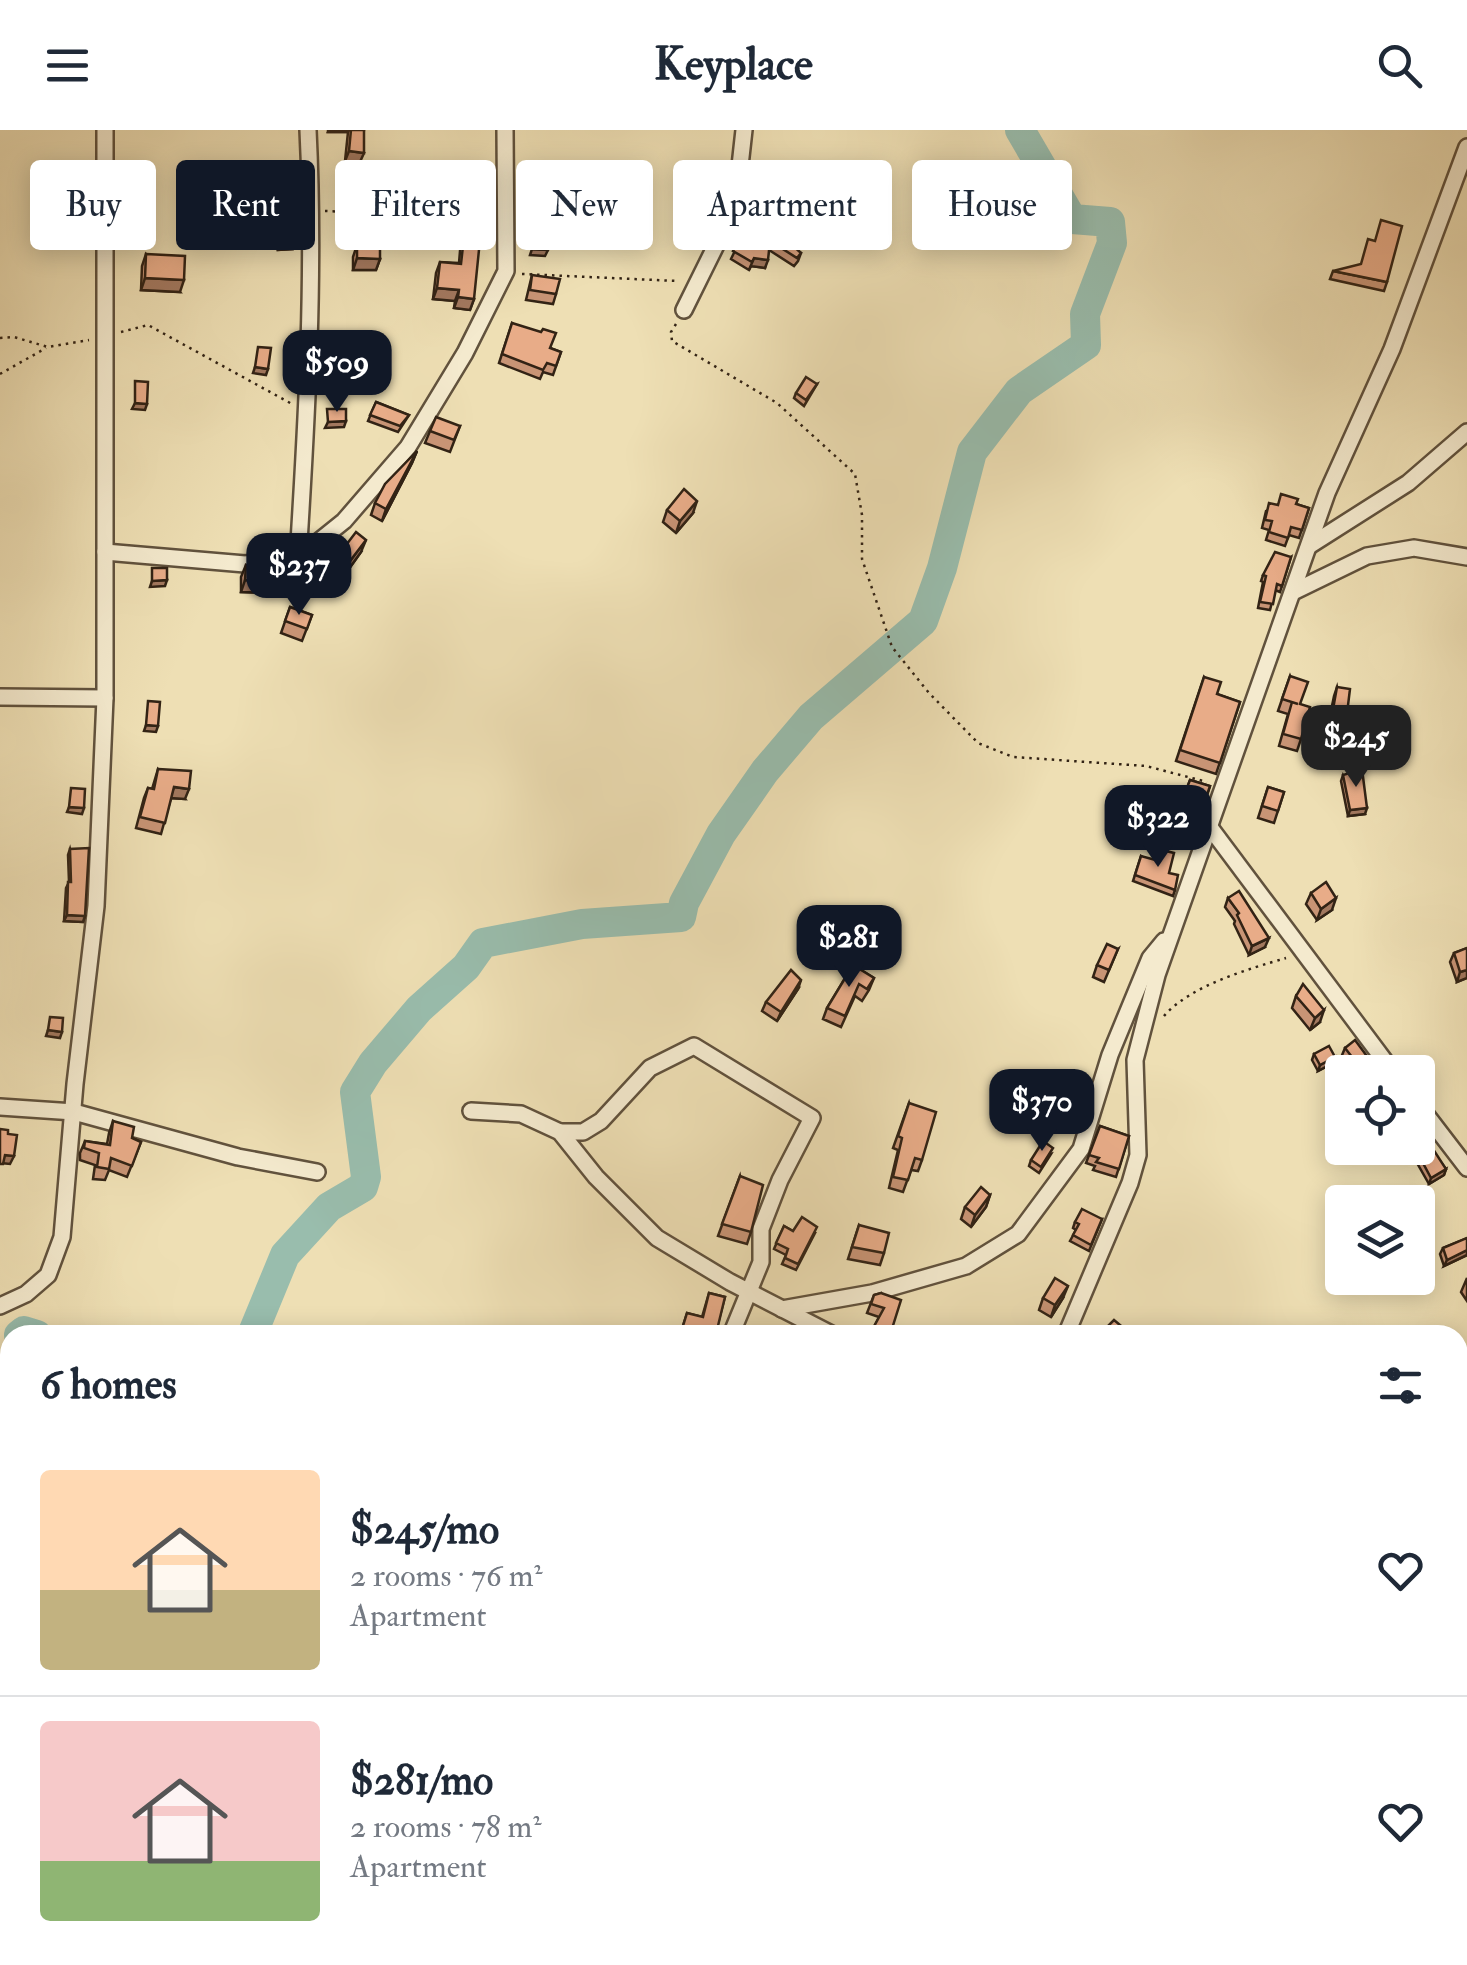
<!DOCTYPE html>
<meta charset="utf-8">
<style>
body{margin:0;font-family:"IM FELL Double Pica",serif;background:#f6f6f7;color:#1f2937;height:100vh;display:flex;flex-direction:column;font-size:38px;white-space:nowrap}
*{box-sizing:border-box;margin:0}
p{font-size:32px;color:#747a83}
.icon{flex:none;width:55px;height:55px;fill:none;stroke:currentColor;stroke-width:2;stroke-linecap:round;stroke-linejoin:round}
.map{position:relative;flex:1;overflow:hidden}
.side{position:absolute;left:0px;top:1195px;width:1468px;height:640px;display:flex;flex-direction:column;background:#fff;border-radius:30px 30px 0 0;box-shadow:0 5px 25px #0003}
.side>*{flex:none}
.top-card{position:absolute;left:30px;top:30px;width:1408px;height:90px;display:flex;gap:20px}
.buttons{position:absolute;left:1325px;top:925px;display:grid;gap:20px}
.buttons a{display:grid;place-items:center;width:110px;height:110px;border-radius:10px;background:#fff;box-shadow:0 5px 25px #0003;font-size:50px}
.price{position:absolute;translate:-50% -85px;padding:0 22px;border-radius:20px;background:#111827;color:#fff;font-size:32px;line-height:65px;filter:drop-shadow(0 2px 5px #0008)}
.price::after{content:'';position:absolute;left:50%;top:60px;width:30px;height:22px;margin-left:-15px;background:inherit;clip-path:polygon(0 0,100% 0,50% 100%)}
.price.on{background:#222;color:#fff}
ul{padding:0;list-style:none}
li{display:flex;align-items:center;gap:30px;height:250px;padding:0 40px}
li+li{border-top:2px solid #e0e1e3}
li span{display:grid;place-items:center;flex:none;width:280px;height:200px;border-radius:10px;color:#555}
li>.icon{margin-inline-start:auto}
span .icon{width:120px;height:120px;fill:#fffc;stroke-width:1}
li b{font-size:42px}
h2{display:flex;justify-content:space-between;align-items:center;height:120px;padding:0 40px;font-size:42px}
.pill{padding:0 35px;border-radius:10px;background:#fff;box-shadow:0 5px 25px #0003;font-size:35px;line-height:90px}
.pill.on{background:#111827;color:#fff}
header{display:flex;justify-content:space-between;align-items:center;height:130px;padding:0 40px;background:#fff;font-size:45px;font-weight:700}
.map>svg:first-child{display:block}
</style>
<header><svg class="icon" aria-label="menu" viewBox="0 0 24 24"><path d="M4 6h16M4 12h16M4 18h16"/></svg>Keyplace<svg class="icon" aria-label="search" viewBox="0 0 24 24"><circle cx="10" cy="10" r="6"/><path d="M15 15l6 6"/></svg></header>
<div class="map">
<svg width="1467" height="1835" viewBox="0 0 1467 1835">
<rect width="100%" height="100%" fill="#eedfb4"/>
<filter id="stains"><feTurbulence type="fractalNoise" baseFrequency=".002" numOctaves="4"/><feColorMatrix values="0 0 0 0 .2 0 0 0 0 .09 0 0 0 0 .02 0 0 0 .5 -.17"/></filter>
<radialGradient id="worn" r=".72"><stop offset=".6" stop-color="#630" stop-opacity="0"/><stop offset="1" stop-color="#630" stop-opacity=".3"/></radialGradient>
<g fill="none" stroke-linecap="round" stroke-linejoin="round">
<polyline stroke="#707f70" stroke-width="5" points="108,1835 111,1825"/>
<g stroke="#99bdad" stroke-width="30">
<polyline points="19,1205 24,1201 37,1205"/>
<polyline points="252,1205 285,1125 329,1077 363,1057 366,1047 355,962 373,933 419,879 466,837 483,813 582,794 681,787 684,773 721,704 765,641 811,587 923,491 942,438 972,322 1019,261 1086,215 1085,184 1112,113 1110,92 1072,89 1020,0"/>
</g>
<defs>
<g id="minor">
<polyline points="684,180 725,97 739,45 744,0"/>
<polyline points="1309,416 1408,353 1467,302"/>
<polyline points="105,422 245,434 298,428 344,391 408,317 465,223 506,141 505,0"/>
<path d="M298,428C307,286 315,142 308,0"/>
<polyline points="1293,462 1367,426 1414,418 1467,427"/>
<polyline points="0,567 105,568"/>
<polyline points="1209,696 1393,942"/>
<polyline points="1418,974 1467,1038"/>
<polyline points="0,977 74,982 238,1027 317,1042"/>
<polyline points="471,981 521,984 560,1002 596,1047 657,1108 730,1152 833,1205"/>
<polyline points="560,1002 583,1002 601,991 650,938 694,916 812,988 780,1050 761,1099 761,1132 731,1205"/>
<polyline points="0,1176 26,1164 48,1145 62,1107 75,954 96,776 105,568 105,0"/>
<polyline points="782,1179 872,1163 966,1136 1018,1104 1081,1019 1110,925 1150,828 1164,811"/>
<polyline points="1066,1205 1130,1053 1138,1025 1135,930 1157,845 1327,363 1392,219 1467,17"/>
<polyline points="1159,1835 1164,1825"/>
</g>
</defs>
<use href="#minor" stroke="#61523d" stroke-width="20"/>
<g stroke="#322315" stroke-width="2.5" stroke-dasharray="2.5 5" stroke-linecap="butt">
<polyline points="325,81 414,85 491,80"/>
<polyline points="522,144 678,151"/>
<polyline points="676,194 671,202 672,211 777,273 855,344 862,385 862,429 892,517 929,563 978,613 1013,627 1146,636 1207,652"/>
<polyline points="121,202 148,195 292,274"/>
<polyline points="0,208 14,207 48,217 89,210"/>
<polyline points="0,244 46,218"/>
<path d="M1164,886C1191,855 1249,839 1286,828"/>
<polyline points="362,1825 370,1835"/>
<polyline points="747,1825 764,1835"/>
<polyline points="1329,1825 1332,1835"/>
<polyline points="838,1835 841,1825"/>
</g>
<use href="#minor" stroke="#f4eace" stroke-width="15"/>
</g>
<g fill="#c89475" stroke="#322315" stroke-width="2.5">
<polygon points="328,0 364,0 360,32 345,31 348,2 328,2"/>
<polygon points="264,82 277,86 297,109 293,119 278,120 277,108 241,108 241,99 244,89 262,87"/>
<polygon points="465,98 474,169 470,180 454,178 455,171 433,169 436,143 440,132 459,133 461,109"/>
<polygon points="746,98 801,123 798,131 794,136 769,120 765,138 751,136 749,140 731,129"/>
<polygon points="357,115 380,129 376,140 353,140 353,127"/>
<polygon points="146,124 180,162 141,160 142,136"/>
<polygon points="1333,141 1387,152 1384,161 1330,149"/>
<polygon points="532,145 556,164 553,174 526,170"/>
<polygon points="512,193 550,218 561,222 553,245 543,242 540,249 499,233"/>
<polygon points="817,254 804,276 794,268 796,263"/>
<polygon points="376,272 409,285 398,302 368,291"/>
<polygon points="460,296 450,322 425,313 430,301"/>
<polygon points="417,321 412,333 382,391 371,385 375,373"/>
<polygon points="1296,374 1309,378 1299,408 1289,405 1285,416 1266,410 1269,400 1262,398 1266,381 1277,375"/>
<polygon points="667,380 693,383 676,403 663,392"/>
<polygon points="361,422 346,443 336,435 340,423"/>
<polygon points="1291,427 1280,462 1275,460 1270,480 1258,478 1263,452 1261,451 1263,445"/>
<polygon points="246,435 270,451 266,463 241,462 241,447"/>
<polygon points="290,477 312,485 302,511 281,503"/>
<polygon points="1290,546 1300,574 1301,609 1297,621 1279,616 1288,584 1278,581"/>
<polygon points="1204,547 1217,564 1240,572 1216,644 1176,631"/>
<polygon points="1337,557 1345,600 1341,609 1326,605 1334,566"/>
<polygon points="158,639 185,669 171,668 161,704 136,698 144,668 148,658 152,659"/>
<polygon points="1343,645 1365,684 1348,686 1341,651"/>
<polygon points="1190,650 1210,656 1198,692 1177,685"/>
<polygon points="1268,657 1284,662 1274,693 1258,688"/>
<polygon points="70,719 85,786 83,792 64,791 66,758 69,752 68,725"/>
<polygon points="1141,726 1169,743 1175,760 1173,766 1133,751"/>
<polygon points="1311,763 1332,780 1317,790 1306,774"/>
<polygon points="1228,768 1265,817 1249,825 1234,794 1235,791 1225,777"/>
<polygon points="1467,818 1467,848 1457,852 1450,832 1454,823"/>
<polygon points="1118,819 1104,852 1093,847 1097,835"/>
<polygon points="853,835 874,848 869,860 862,871 855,866 841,897 823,889 827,878"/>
<polygon points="798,859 777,891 762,881 766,872"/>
<polygon points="1296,866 1320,892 1310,900 1292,878"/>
<polygon points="1345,918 1369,929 1365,940 1362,942 1351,942 1340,930"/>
<polygon points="1314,924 1333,933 1318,941 1312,930"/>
<polygon points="909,973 922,1030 918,1041 911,1040 903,1062 889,1058 898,1020 893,1018"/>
<polygon points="113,991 132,1008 141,1012 127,1047 109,1040 105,1050 93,1049 95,1035 80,1030 80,1023 85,1011 107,1014 109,1003"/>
<polygon points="1100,996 1129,1006 1116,1047 1093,1040 1095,1036 1086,1033"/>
<polygon points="1419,1003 1446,1039 1444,1045 1429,1054 1413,1026 1411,1027 1404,1018 1418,1018"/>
<polygon points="1051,1024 1039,1043 1029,1036 1031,1030"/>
<polygon points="740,1046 751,1102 747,1114 718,1106"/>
<polygon points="990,1065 986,1077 971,1097 961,1089 965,1077"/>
<polygon points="1102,1089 1089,1121 1070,1111 1076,1100 1073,1098 1075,1092"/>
<polygon points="859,1095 884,1123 880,1135 848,1129"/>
<polygon points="784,1096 793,1101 815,1103 796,1140 782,1134 786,1125 774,1119"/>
<polygon points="1467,1108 1467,1125 1444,1136 1440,1124 1443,1118"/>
<polygon points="1467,1148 1467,1171 1461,1162"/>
<polygon points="709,1163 725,1167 715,1205 680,1205 687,1183 702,1187"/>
<polygon points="881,1163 890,1205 870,1205 879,1187 867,1183 874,1165"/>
<polygon points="1043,1168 1063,1168 1051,1187 1039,1180"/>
</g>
<g fill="#a2785f" stroke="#322315" stroke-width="2.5">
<polygon points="329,0 349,0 348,2 328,2"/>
<polygon points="349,21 364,23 360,32 345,31"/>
<polygon points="468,66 482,68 479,73 465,72"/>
<polygon points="245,98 280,98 277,108 241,108"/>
<polygon points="297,109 293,119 278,120 281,110"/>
<polygon points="532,119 548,120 545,126 530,125"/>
<polygon points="357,128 380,129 376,140 353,140"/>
<polygon points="754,128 768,130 765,138 751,136 749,140"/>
<polygon points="145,148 184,150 180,162 141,160"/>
<polygon points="437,158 459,160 455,171 433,169"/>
<polygon points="458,167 474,169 470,180 454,178"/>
<polygon points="255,237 268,239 266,245 253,243"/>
<polygon points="135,273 147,274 145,280 132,279"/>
<polygon points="346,291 344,297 325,298 328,292"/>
<polygon points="417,321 412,333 382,391 386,379"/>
<polygon points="697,371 693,383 676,403 680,391"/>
<polygon points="366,410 361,422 346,443 350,431"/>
<polygon points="167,450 165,456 150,457 152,451"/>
<polygon points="245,450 270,451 266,463 241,462"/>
<polygon points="146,595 158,596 156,602 144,601"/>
<polygon points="174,657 189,659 185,669 170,668"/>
<polygon points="69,677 84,678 82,684 67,682"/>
<polygon points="1367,678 1365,684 1348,686 1350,680"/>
<polygon points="1336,768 1332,780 1317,790 1321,779"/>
<polygon points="67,785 85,786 83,792 64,791"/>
<polygon points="1269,808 1265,817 1249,825 1252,816"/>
<polygon points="1467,840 1467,848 1457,852 1460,842"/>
<polygon points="801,850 798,859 777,891 781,882"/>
<polygon points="1324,880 1320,892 1310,900 1315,888"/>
<polygon points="48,900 62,902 60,908 46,906"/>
<polygon points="1335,927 1333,933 1318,941 1320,935"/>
<polygon points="1369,929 1365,940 1362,942 1357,942 1359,936"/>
<polygon points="5,1025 14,1026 10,1034 1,1033"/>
<polygon points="1446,1039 1444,1045 1429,1054 1431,1048"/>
<polygon points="990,1065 986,1077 971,1097 975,1085"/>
<polygon points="1467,1120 1467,1125 1444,1136 1447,1130"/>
<polygon points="1068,1156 1063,1168 1051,1187 1055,1175"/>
</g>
<g fill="#e8ac88" stroke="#322315" stroke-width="2.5">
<polygon points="351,0 364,0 364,23 349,21"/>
<polygon points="469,52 482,53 482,68 468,66"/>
<polygon points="264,82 277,82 277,86 295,84 297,109 281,110 280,98 245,98 244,89 264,87"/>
<polygon points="759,84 801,123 797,128 770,111 768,130 754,128 752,132 733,121 746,98"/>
<polygon points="1381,90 1402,96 1387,152 1333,141 1361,134 1368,109 1375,111"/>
<polygon points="465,98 481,100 474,169 458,167 459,160 437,158 440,132 461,134"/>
<polygon points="534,98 554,99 548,120 532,119"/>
<polygon points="357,115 380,116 380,129 357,128"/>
<polygon points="146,124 185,126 184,150 145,148"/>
<polygon points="532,145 560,149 556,164 530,160"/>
<polygon points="512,193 541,202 543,199 556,203 550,218 561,222 556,236 547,233 543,240 502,224"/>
<polygon points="258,217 271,218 268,239 255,237"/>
<polygon points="806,247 817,254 806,270 796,263"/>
<polygon points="135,251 148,252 147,274 135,273"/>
<polygon points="376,272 409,285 400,296 370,285"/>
<polygon points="327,279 346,279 346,291 328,292"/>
<polygon points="436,287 460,296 454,310 430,301"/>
<polygon points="417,321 386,379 375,373 385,354"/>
<polygon points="684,359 697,371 680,391 667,380"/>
<polygon points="1281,364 1298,369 1296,374 1309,378 1302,400 1291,397 1288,408 1269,402 1272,391 1265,390 1269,373 1278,375"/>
<polygon points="356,402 366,410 350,431 340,423"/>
<polygon points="1275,422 1291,427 1282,456 1277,454 1273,474 1260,472 1266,446 1263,445"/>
<polygon points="246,435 271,436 270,451 245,450"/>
<polygon points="152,438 167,438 167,450 152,451"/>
<polygon points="290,477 312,485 307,499 285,491"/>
<polygon points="1290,546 1308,552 1300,574 1310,577 1301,609 1283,604 1292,572 1298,574 1282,569"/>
<polygon points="1204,547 1221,552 1217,564 1240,572 1220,633 1180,620"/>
<polygon points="1337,557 1350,559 1345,600 1330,596"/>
<polygon points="148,571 160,572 158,596 146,595"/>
<polygon points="158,639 191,641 189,659 174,657 165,693 140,687 148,658 154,659"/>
<polygon points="1362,639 1367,678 1350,680 1343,645"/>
<polygon points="1190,650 1210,656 1202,680 1181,673"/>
<polygon points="1268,657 1284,662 1278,681 1262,676"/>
<polygon points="71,658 85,659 84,678 69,677"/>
<polygon points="89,718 85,786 67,785 68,752 71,752 70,719"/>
<polygon points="1162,720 1174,723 1169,743 1178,745 1175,760 1135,745 1141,726 1159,731"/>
<polygon points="1326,752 1336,768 1321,779 1311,763"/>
<polygon points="1239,761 1269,808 1252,816 1237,785 1239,783 1228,768"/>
<polygon points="1107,814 1118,819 1109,840 1097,835"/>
<polygon points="1467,818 1467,840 1460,842 1454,823"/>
<polygon points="853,835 874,848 867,859 859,854 845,886 827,878"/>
<polygon points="791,840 801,850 781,882 766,872"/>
<polygon points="1303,854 1324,880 1315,888 1296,866"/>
<polygon points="50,887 63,888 62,902 48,900"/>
<polygon points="1355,910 1369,929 1359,936 1345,918"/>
<polygon points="1329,916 1335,927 1320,935 1314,924"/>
<polygon points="909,973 936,982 922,1030 915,1028 908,1050 893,1047 902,1008 898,1006"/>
<polygon points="113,991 134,997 132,1008 141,1012 132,1036 111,1028 109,1039 97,1037 99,1023 84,1018 85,1011 110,1015"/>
<polygon points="1100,996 1129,1006 1119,1039 1096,1032 1099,1028 1089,1025"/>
<polygon points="0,999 8,1000 8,1004 17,1005 14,1026 5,1025 3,1034 0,1034"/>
<polygon points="1418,1000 1419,1003 1422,1002 1446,1039 1431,1048 1416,1020 1413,1021 1411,1018 1418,1018"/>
<polygon points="1043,1011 1053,1018 1041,1037 1031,1030"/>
<polygon points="740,1046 763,1055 751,1102 722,1094"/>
<polygon points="981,1057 990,1065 975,1085 965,1077"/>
<polygon points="1082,1079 1102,1089 1091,1115 1073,1105 1079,1094 1075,1092"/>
<polygon points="802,1087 817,1097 798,1134 785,1128 788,1119 776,1113 784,1096 793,1101"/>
<polygon points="859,1095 889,1103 884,1123 852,1117"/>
<polygon points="1467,1108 1467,1120 1447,1130 1443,1118"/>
<polygon points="1055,1148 1068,1156 1055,1175 1043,1168"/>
<polygon points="709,1163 725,1167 716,1204 683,1196 687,1183 703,1187"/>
<polygon points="881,1163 901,1170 890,1205 877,1205 871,1202 884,1178 871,1174 874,1165"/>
<polygon points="1114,1190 1132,1205 1103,1205 1101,1203"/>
</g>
<rect width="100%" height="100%" filter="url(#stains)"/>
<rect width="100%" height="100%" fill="url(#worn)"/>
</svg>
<div class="buttons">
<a><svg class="icon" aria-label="locate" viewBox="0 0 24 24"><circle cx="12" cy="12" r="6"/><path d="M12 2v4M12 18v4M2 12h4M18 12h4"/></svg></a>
<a><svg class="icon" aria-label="layers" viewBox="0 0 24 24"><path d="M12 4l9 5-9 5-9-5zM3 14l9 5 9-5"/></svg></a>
</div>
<b class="price" style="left:337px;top:285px">$509</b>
<b class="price" style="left:299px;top:488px">$237</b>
<b class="price on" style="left:1356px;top:660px">$245</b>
<b class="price" style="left:1158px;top:740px">$322</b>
<b class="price" style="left:849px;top:860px">$281</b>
<b class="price" style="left:1042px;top:1024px">$370</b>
<div class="top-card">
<a class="pill">Buy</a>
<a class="pill on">Rent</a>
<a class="pill">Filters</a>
<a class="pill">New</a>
<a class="pill">Apartment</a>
<a class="pill">House</a>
</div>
<section class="side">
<h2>6 homes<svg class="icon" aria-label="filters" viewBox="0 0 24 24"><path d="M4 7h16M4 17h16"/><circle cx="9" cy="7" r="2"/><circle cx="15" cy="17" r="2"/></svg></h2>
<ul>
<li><span style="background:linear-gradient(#ffd9b3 60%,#c2b280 0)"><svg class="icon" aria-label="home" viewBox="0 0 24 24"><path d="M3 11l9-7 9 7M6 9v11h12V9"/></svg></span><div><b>$245/mo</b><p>2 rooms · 76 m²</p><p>Apartment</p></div><svg class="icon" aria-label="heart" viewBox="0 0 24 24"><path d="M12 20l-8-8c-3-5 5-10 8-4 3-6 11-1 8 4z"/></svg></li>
<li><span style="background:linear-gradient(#f6c9c9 70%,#8fb573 0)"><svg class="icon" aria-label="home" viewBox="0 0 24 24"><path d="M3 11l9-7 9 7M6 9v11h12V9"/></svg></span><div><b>$281/mo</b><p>2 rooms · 78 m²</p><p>Apartment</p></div><svg class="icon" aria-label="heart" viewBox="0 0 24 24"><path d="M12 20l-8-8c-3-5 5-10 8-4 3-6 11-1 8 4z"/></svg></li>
</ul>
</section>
</div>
